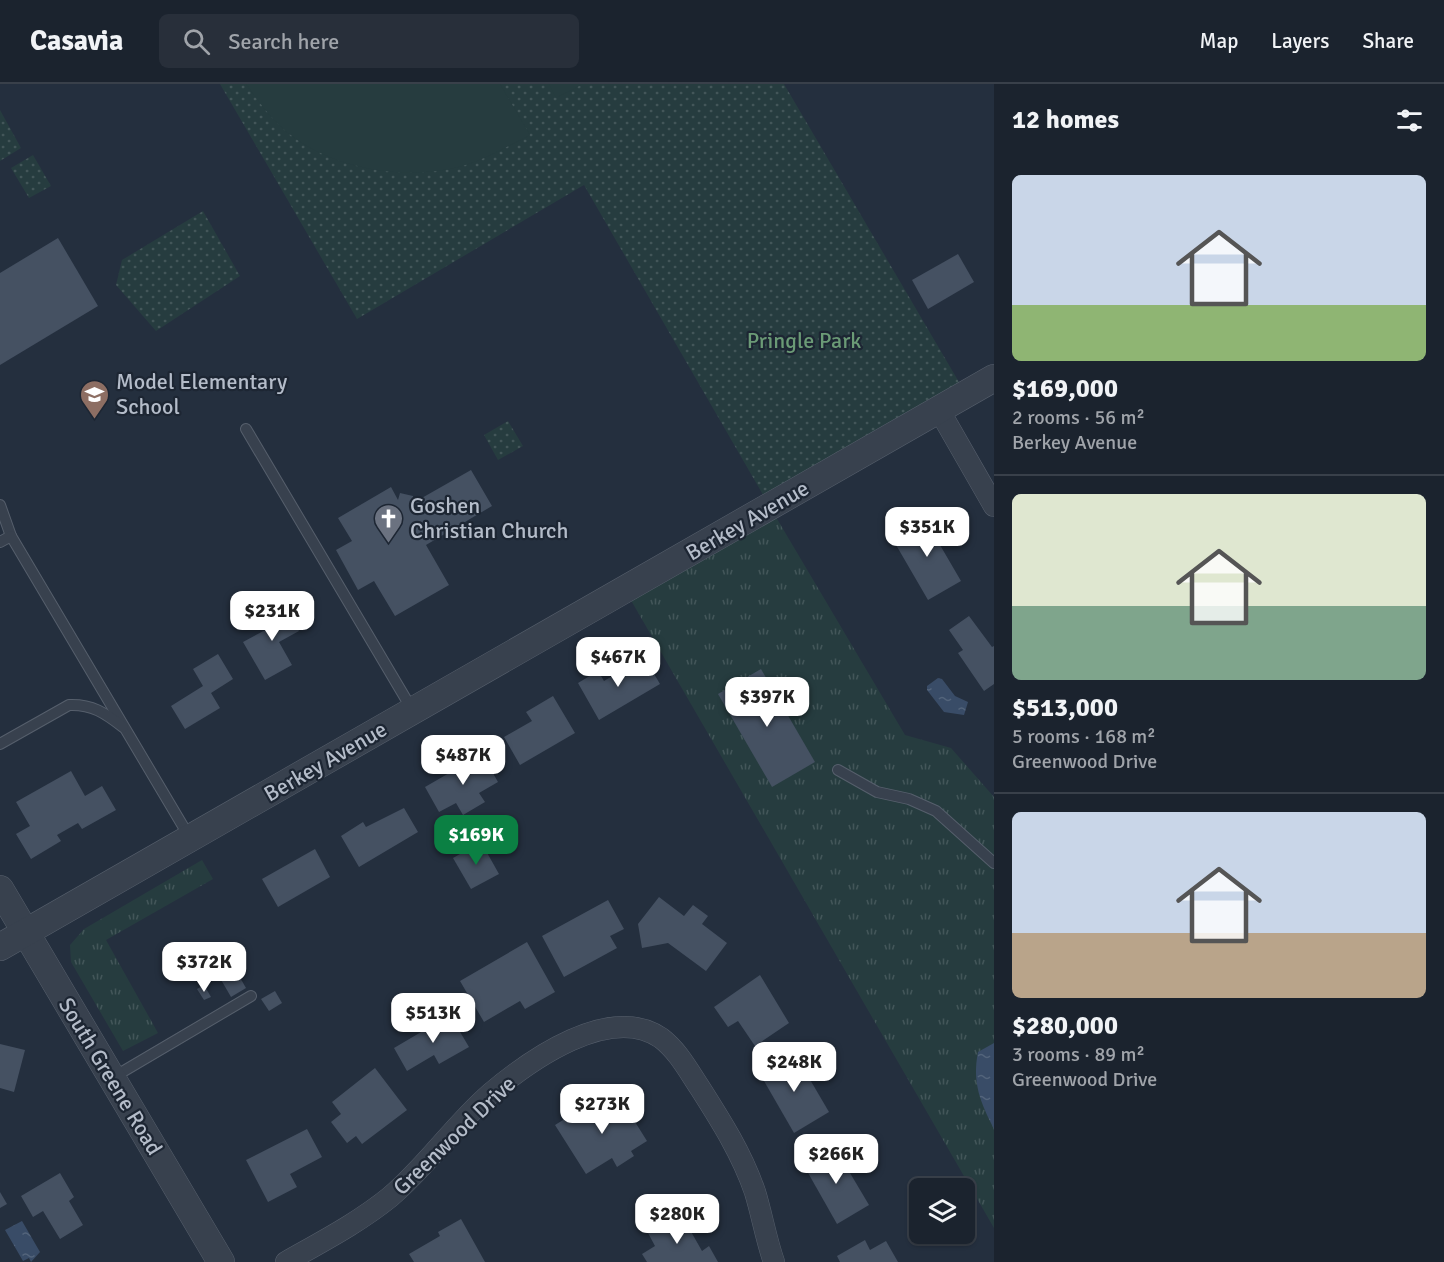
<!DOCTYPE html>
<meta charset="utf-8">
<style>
body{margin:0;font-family:Signika,sans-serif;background:#282f3a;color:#f1f3f6;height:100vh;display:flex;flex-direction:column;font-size:22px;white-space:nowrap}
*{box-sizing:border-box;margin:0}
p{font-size:20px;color:#a0a4aa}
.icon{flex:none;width:33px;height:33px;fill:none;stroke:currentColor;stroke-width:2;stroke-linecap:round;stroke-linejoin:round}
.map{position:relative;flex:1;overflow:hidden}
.side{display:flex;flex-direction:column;background:#1b232e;width:450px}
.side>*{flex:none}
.buttons{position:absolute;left:909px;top:1094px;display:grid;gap:12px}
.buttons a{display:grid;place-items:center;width:66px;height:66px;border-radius:9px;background:#1b232e;box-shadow:0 2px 4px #0004,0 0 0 2px #39404a;font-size:30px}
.price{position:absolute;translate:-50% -51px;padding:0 14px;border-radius:12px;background:#fff;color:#222;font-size:20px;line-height:39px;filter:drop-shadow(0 2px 3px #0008)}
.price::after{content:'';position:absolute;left:50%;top:36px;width:18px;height:14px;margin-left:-9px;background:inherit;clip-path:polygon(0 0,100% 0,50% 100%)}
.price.current{background:#0b8043;color:#fff}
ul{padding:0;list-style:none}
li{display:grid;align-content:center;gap:12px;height:318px;padding:0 18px}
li+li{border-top:2px solid #39404a}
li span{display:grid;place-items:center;height:186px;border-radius:9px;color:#555}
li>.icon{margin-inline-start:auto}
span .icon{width:108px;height:108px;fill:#fffc;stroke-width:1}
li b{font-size:26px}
h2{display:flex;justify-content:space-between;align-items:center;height:72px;padding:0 18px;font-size:26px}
header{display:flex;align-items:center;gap:36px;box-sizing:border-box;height:84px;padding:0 30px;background:#1b232e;border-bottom:2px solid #39404a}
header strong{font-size:28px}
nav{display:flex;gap:33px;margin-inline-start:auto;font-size:21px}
.search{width:420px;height:54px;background:#282f3a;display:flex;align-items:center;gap:15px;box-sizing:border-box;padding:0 21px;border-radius:9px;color:#a0a4aa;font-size:22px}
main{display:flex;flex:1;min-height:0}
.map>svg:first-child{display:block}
</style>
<header>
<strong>Casavia</strong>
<div class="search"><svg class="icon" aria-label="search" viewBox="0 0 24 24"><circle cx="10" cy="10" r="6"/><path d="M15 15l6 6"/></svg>Search here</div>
<nav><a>Map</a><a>Layers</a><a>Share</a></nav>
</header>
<main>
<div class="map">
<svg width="994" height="1178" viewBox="0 0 994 1178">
<defs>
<pattern id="grass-tufts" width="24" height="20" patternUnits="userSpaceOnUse" patternTransform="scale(1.5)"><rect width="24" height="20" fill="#263c3f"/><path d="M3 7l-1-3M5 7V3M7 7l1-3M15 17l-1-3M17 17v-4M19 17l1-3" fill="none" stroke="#435659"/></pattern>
<pattern id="park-dots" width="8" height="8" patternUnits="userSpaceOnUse" patternTransform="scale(1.5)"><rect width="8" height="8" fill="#263c3f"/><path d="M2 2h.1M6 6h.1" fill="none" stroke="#435659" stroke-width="1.8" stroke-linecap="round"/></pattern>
<pattern id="water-ripples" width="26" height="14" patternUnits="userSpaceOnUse" patternTransform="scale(1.5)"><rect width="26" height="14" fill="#394c67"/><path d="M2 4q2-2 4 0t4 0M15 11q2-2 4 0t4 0" fill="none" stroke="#53647b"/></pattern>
</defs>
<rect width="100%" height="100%" fill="#242f3e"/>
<g fill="url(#grass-tufts)">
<polygon points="770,423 905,651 951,664 994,713 994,1144 625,506"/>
<polygon points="202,776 213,795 106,856 158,949 123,967 71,878 70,861 84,845"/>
</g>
<g fill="url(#park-dots)">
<polygon points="220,0 784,0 966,310 770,423 584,101 357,235"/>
<polygon points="0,26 21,64 0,77"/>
<polygon points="33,71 51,102 29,114 11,84"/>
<polygon points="203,127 240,192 156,247 116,201 122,176"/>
<polygon points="508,337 523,362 498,376 484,351"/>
</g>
<g fill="#263c3f">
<path d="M246,0H500L530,51C504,64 478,80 450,85C396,95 332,84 288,49C271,35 259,18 246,0Z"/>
<polygon points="549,0 583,0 556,14"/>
</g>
<g fill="url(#water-ripples)">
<polygon points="938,594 942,595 955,612 968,618 964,631 944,628 927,606 927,602"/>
<path d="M994,959V1045C980,1018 972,998 978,968Z"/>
<polygon points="22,1137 40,1168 31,1178 29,1174 23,1177 5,1146"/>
</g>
<g fill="#455162">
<polygon points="58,154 98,222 0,281 0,189"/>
<polygon points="958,170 974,198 928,225 912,196"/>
<polygon points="471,386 492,422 426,461 449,501 395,532 374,497 358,506 336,466 352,457 338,434 391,403 398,416 400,409 413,412 413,419"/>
<polygon points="930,432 945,458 940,461 961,497 928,516 892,454"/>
<polygon points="272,517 279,529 286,525 299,547 279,558 292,581 265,596 243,558 269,544 258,525"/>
<polygon points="969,532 992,563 994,562 994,600 984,607 958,569 963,566 949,546"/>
<polygon points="218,570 233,595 211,609 220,624 185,645 171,622 203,602 193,585"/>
<polygon points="644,573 660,600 599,636 578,599 598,587 604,597"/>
<polygon points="761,585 815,678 772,703 718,610"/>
<polygon points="553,612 575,649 520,681 504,653 532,637 526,628"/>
<polygon points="482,670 498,698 479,709 485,718 463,731 456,719 439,728 425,703"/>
<polygon points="71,687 85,712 102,702 116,726 82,745 78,739 57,751 61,757 31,775 16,750 30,742 16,718"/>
<polygon points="404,724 418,748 359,783 341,752 363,738 366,743"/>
<polygon points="481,758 499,790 471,805 453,774"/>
<polygon points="315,765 330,793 278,823 262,795"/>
<polygon points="659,813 684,832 693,821 708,832 702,840 727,859 706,887 668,859 642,864 638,840"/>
<polygon points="608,816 624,845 610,852 617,864 564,893 542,852"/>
<polygon points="527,858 555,908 525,925 520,917 484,938 460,897"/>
<polygon points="220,859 246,904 231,913 205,868"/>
<polygon points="192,881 198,894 192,897 185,885"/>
<polygon points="760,891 789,939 755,962 738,937 728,943 714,923"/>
<polygon points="204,901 211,913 204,916 197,905"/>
<polygon points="275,907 282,919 269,927 261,915"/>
<polygon points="450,931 469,963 439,980 434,971 407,987 394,964"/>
<polygon points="0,960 25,966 14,1008 0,1004"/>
<polygon points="795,970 829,1028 794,1049 760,990"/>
<polygon points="375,984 407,1026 362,1060 356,1052 347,1059 331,1038 341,1030 332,1018"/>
<polygon points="620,1014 647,1057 631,1067 634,1072 617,1083 612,1074 586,1090 555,1041 589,1020 595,1030"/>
<polygon points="307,1045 322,1073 290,1090 297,1103 268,1118 246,1076"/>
<polygon points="834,1062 869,1121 837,1140 803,1080"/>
<polygon points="60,1089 74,1113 69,1117 83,1141 60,1155 43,1127 33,1133 21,1112"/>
<polygon points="0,1108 7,1120 0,1124"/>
<polygon points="681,1130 702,1167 709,1162 718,1178 647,1178 642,1170 655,1162 648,1149"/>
<polygon points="461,1135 485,1178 414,1178 409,1170 440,1152 438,1148"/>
<polygon points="865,1156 870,1166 886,1157 898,1178 840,1178 837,1172"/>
</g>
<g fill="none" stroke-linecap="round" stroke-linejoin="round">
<defs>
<g id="service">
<polyline points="246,345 413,627"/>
<polyline points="0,421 11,452"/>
<polyline points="0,458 11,452 190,754"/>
<path d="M0,660L69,621C92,620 105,629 123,643"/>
<polyline points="838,686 877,708 909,715 936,727 994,779"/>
<polyline points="112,994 251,912"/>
</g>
<g id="minor">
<polyline points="939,326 994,422"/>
<path d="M286,1178C321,1158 358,1139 390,1113C427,1082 454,1041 491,1009C530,976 610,919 661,954C678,967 688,986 700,1004C721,1037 742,1070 755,1108C762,1131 766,1155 774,1178"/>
</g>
<g id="tertiary">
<polyline points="0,805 221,1178"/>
<polyline points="0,863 994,294"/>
</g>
</defs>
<use href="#service" stroke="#565f6c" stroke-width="12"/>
<use href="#minor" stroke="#565f6c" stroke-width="22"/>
<use href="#tertiary" stroke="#565f6c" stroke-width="28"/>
<use href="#service" stroke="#38414e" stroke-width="10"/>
<use href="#minor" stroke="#38414e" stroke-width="21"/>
<use href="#tertiary" stroke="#38414e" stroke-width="27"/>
</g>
<defs>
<symbol id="school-pin" viewBox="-11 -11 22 30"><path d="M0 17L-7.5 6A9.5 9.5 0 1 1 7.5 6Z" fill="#8d6e63" stroke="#1d2633"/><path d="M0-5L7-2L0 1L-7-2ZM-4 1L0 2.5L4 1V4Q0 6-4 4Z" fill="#fff"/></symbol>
<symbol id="church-pin" viewBox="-11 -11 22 30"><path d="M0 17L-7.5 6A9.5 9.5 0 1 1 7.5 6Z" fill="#6b7280" stroke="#1d2633"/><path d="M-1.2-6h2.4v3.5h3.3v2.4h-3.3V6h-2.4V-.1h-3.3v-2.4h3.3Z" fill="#fff"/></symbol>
</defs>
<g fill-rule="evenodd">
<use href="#school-pin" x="78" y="294" width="33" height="45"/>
<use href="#church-pin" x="372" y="418" width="33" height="45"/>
</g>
<g text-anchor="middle" stroke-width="4.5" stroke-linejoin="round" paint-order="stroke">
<g font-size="22" fill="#6b9a76" stroke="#1d2633">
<text x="804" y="264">Pringle Park</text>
</g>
<g font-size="22" fill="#b4bcc9" stroke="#1d2633" text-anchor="start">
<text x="116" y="305">Model Elementary<tspan x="116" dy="25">School</tspan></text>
<text x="410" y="429">Goshen<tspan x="410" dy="25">Christian Church</tspan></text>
</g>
<g font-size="22" fill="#b4bcc9" stroke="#1d2633">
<text transform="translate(747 436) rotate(-30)" y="8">Berkey Avenue</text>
<text transform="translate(325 677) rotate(-30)" y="8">Berkey Avenue</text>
<text transform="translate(111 992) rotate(59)" y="8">South Greene Road</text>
<text transform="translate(454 1051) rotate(-44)" y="8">Greenwood Drive</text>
</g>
</g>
</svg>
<div class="buttons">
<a><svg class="icon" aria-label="layers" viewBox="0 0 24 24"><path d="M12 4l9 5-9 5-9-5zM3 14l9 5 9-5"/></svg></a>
</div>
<b class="price" style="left:927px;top:474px">$351K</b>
<b class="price" style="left:272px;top:558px">$231K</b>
<b class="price" style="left:618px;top:604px">$467K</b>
<b class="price" style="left:767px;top:644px">$397K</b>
<b class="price" style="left:463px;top:702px">$487K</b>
<b class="price current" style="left:476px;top:782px">$169K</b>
<b class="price" style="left:204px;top:909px">$372K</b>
<b class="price" style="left:433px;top:960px">$513K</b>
<b class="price" style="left:794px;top:1009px">$248K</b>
<b class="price" style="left:602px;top:1051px">$273K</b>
<b class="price" style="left:836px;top:1101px">$266K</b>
<b class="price" style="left:677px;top:1161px">$280K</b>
</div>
<section class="side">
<h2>12 homes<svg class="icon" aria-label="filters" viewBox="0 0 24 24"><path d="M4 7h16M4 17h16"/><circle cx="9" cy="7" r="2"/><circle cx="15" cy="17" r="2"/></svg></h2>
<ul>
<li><span style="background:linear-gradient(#c9d6e8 70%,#8fb573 0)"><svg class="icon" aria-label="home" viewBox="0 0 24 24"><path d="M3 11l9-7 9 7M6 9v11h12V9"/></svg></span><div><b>$169,000</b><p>2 rooms · 56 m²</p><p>Berkey Avenue</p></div></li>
<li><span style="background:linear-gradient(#dfe7d0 60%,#7fa58c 0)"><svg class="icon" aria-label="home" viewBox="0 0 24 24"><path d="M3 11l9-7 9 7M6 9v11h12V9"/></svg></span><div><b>$513,000</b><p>5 rooms · 168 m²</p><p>Greenwood Drive</p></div></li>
<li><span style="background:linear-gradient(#c9d6e8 65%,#b9a48a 0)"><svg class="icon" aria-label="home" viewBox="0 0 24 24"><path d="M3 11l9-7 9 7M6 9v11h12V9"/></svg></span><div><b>$280,000</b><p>3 rooms · 89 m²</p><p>Greenwood Drive</p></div></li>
</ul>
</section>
</main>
